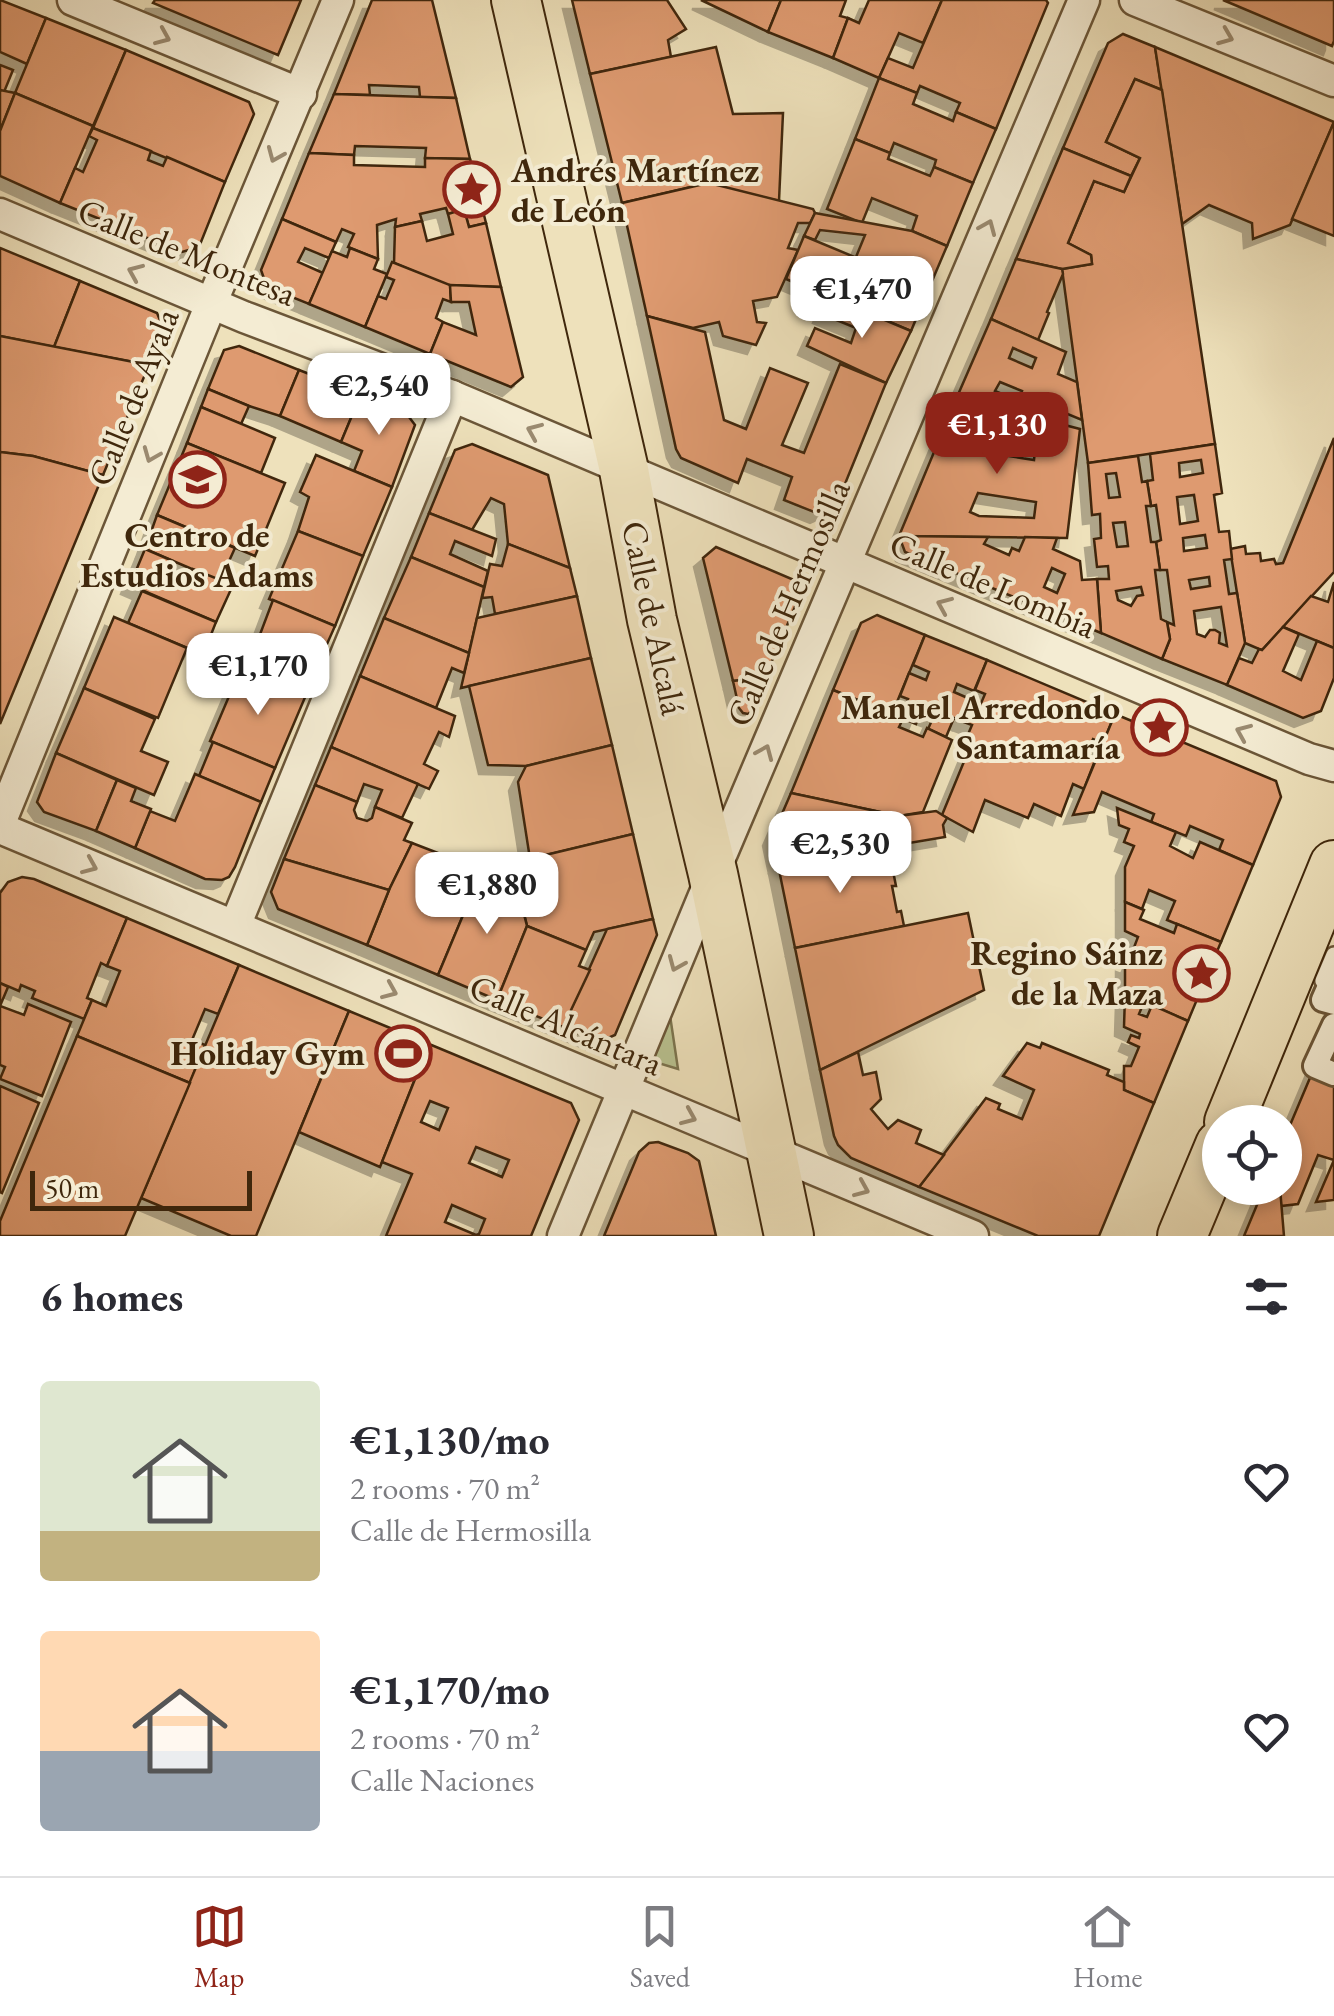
<!DOCTYPE html>
<meta charset="utf-8">
<style>
body{margin:0;font-family:"EB Garamond",serif;background:#f2f2f3;color:#2b2b33;height:100vh;display:flex;flex-direction:column;font-size:38px;white-space:nowrap}
*{box-sizing:border-box;margin:0}
p{font-size:32px;color:#7c7c81}
.icon{flex:none;width:55px;height:55px;fill:none;stroke:currentColor;stroke-width:2;stroke-linecap:round;stroke-linejoin:round}
.map{position:relative;height:1236px;overflow:hidden}
.drawer{display:flex;flex-direction:column;background:#fff;flex:1}
.drawer>*{flex:none}
.buttons{position:absolute;left:1202px;top:1105px;display:grid;gap:20px}
.buttons a{display:grid;place-items:center;width:100px;height:100px;border-radius:50%;background:#fff;box-shadow:0 5px 15px #0003;font-size:50px}
.scale{position:absolute;left:30px;bottom:25px;width:222px;box-sizing:border-box;padding-left:10px;border:5px solid #3f270c;border-top:0;font-size:28px;line-height:35px;white-space:nowrap;color:#3f270c;-webkit-text-stroke:8px #f4ecd3;paint-order:stroke}
.price{position:absolute;translate:-50% -85px;padding:0 22px;border-radius:20px;background:#fff;color:#222;font-size:32px;line-height:65px;filter:drop-shadow(0 2px 5px #0008)}
.price::after{content:'';position:absolute;left:50%;top:60px;width:30px;height:22px;margin-left:-15px;background:inherit;clip-path:polygon(0 0,100% 0,50% 100%)}
.price.current{background:#8f2418;color:#fff}
ul{padding:0;list-style:none}
li{display:flex;align-items:center;gap:30px;height:250px;padding:0 40px}
li span{display:grid;place-items:center;flex:none;width:280px;height:200px;border-radius:10px;color:#555}
li>.icon{margin-inline-start:auto}
span .icon{width:120px;height:120px;fill:#fffc;stroke-width:1}
li b{font-size:42px}
h2{display:flex;justify-content:space-between;align-items:center;height:120px;padding:0 40px;font-size:42px}
.menu{display:flex;justify-content:space-around;align-items:center;height:140px;border-top:2px solid #e1e1e2;background:#fff;font-size:28px;color:#7c7c81}
.menu a{display:grid;justify-items:center;gap:5px}
.menu .current{color:#8f2418}
.map>svg:first-child{display:block}
</style>
<div class="map">
<svg width="1334" height="1236" viewBox="0 0 1334 1236">
<defs>
<filter id="shadow"><feDropShadow dx="-9" dy="9" stdDeviation="0" flood-color="#0004"/></filter>
</defs>
<rect width="100%" height="100%" fill="#eee1bb"/>
<filter id="stains"><feTurbulence type="fractalNoise" baseFrequency=".002" numOctaves="4"/><feColorMatrix values="0 0 0 0 .2 0 0 0 0 .09 0 0 0 0 .02 0 0 0 .5 -.17"/></filter>
<radialGradient id="worn" r=".72"><stop offset=".6" stop-color="#630" stop-opacity="0"/><stop offset="1" stop-color="#630" stop-opacity=".3"/></radialGradient>
<polygon fill="#b9c290" stroke="#7c744e" stroke-width="2.5" points="668,1002 678,1069 645,1059"/>
<g fill="#de9a6f" stroke="#3f270c" stroke-width="2.5" fill-rule="evenodd" filter="url(#shadow)">
<polygon points="0,0 46,18 27,64 0,52"/>
<polygon points="155,0 301,0 278,55 153,3"/>
<polygon points="372,0 432,0 456,98 420,97 419,87 369,85 370,95 334,94"/>
<polygon points="572,0 667,0 686,29 668,40 671,57 590,74"/>
<polygon points="701,0 781,0 768,32"/>
<polygon points="781,0 846,0 840,16 848,18 833,58 768,32"/>
<polygon points="869,0 942,0 923,43 899,33 879,78 833,58 848,18 859,23"/>
<polygon points="942,0 1046,0 1048,3 996,129 956,112 960,103 920,86 917,93 879,78 888,58 913,68"/>
<polygon points="1223,0 1334,0 1334,41 1332,46"/>
<polygon points="46,18 126,50 93,126 15,93"/>
<polygon points="1123,34 1155,47 1162,90 1135,79 1106,142 1140,158 1131,176 1063,148 1108,43"/>
<polygon points="716,47 733,114 783,113 779,201 704,184 622,203 590,74"/>
<polygon points="1155,47 1334,122 1290,225 1253,239 1252,223 1209,205 1182,224"/>
<polygon points="126,50 249,102 254,114 225,182 93,128"/>
<polygon points="0,65 13,70 4,92 0,90"/>
<polygon points="879,78 917,93 913,104 953,121 956,112 996,129 973,183 934,167 936,160 894,143 890,153 855,139"/>
<polygon points="1135,79 1162,90 1215,444 1088,463 1062,269 1092,264 1091,255 1068,243 1094,181 1124,192 1140,158 1106,142"/>
<polygon points="0,90 15,93 0,131"/>
<polygon points="15,93 93,126 60,203 0,176 0,131"/>
<polygon points="334,94 456,98 470,159 425,158 426,148 355,146 354,155 309,153"/>
<polygon points="1334,122 1334,236 1292,219"/>
<polygon points="93,128 151,151 148,160 163,166 167,157 225,182 199,247 182,252 60,203 75,168 83,172 97,140 89,136"/>
<polygon points="855,139 890,153 888,159 930,176 934,167 973,183 947,246 912,231 917,216 872,198 862,223 827,209"/>
<polygon points="1063,148 1131,176 1124,192 1094,181 1068,243 1091,255 1092,264 1062,269 1016,259"/>
<polygon points="309,153 354,155 354,165 425,167 425,158 470,159 486,223 469,227 464,209 448,214 446,208 420,214 422,221 395,227 396,219 377,225 378,259 348,247 354,234 342,229 336,242 282,219"/>
<polygon points="704,184 713,184 813,209 815,213 810,223 798,223 788,248 798,250 777,297 753,301 757,322 766,323 756,345 723,336 719,322 693,328 647,316 622,203"/>
<polygon points="464,209 469,227 486,223 501,287 446,285 394,263 395,227 422,221 427,241 453,234 448,214"/>
<polygon points="815,213 912,231 947,246 929,288 856,257 865,235 820,230 815,240 804,236"/>
<polygon points="282,219 336,242 329,258 305,248 298,262 323,273 309,304 267,287 261,270"/>
<polygon points="804,236 929,288 911,331 786,279"/>
<polygon points="0,248 80,281 54,347 0,336"/>
<polygon points="350,248 378,259 374,269 387,274 365,327 309,304 332,251 347,257"/>
<polygon points="1016,259 1062,269 1063,274 1047,312 1049,313 1038,340 991,319"/>
<polygon points="392,262 450,285 451,302 443,299 436,318 443,322 430,354 365,327 378,296 386,299 394,280 386,277"/>
<polygon points="80,281 157,313 164,330 149,365 54,347"/>
<polygon points="450,285 501,287 523,377 511,387 430,354 443,322 476,335 469,302 451,302"/>
<polygon points="830,297 911,331 886,383 807,346 815,328 851,343 856,328 822,314"/>
<polygon points="647,316 705,332 724,420 746,429 770,368 808,383 782,445 804,453 840,364 886,383 836,506 819,514 784,500 792,477 747,459 738,483 681,458 676,449"/>
<path d="M991,319L1066,352L1058,374L1077,382L1082,420L1046,405L1039,419L957,397ZM1013,348L1036,358L1032,368L1009,358ZM1000,382L1022,391L1018,401L995,391Z"/>
<polygon points="0,336 149,365 103,475 33,456 0,452"/>
<polygon points="239,346 299,370 280,416 249,406 208,389 224,350"/>
<polygon points="299,370 361,394 341,442 280,416"/>
<polygon points="208,389 249,406 241,424 201,407"/>
<polygon points="361,394 403,409 415,425 392,487 354,471 362,451 341,442"/>
<path d="M957,397L1080,429L1067,538L899,536ZM1006,432L1036,439L1034,460L996,454ZM978,493L1036,502L1034,518L979,516L970,512Z"/>
<polygon points="201,407 275,438 261,473 187,443"/>
<polygon points="1334,438 1334,572 1262,650 1259,649 1245,643 1230,549 1245,546 1246,554 1260,553 1261,561 1274,559 1276,564 1283,563"/>
<polygon points="187,443 285,483 255,556 157,515"/>
<polygon points="472,444 548,475 570,568 508,544 504,504 491,498 472,530 429,513 455,450"/>
<path d="M1215,444L1222,493L1214,495L1219,532L1229,531L1232,559L1224,560L1229,594L1237,593L1245,643L1227,685L1162,659L1170,639L1167,622L1174,625L1167,570H1160L1156,542L1161,540L1156,505L1151,506L1147,481L1153,480L1150,454ZM1201,460L1203,473L1180,477L1179,463ZM1194,495L1198,521L1180,524L1177,497ZM1205,535L1207,548L1184,551L1183,538ZM1209,577L1210,586L1191,589L1189,580ZM1221,607L1227,646L1219,643L1220,633L1215,630H1210L1205,637L1197,634L1194,611Z"/>
<polygon points="0,452 33,456 103,475 0,724"/>
<polygon points="316,455 392,487 363,556 298,531 309,497 300,492"/>
<path d="M1138,456L1142,482L1147,481L1151,506H1146L1151,542H1156L1160,570H1155L1161,619L1167,622L1170,639L1162,659L1101,633L1097,579H1109L1108,566L1097,567L1094,539L1101,538L1100,514L1092,515L1088,463ZM1116,473L1120,497L1109,498L1106,474ZM1125,522L1128,546L1117,547L1113,523ZM1141,587L1143,595L1137,596L1131,606L1118,600L1116,591Z"/>
<polygon points="429,513 496,539 492,556 455,541 450,554 488,571 484,587 411,557"/>
<polygon points="157,515 235,548 220,581 145,549"/>
<polygon points="298,531 363,556 335,626 269,599"/>
<path d="M899,536L988,537L984,544L1009,555L1012,548L1019,551L1025,537L1057,538L1053,549L1080,561L1082,580L1097,579L1101,633L905,552ZM1052,568L1065,574L1057,593L1044,587Z"/>
<polygon points="508,544 570,568 577,596 495,614 492,597 482,598 490,564 502,566"/>
<polygon points="716,547 794,580 800,595 765,677 733,681 703,558"/>
<polygon points="145,549 173,561 168,575 187,583 193,569 233,585 216,622 130,585"/>
<polygon points="411,557 484,587 469,653 384,618"/>
<polygon points="1334,582 1334,648 1283,627 1311,596 1328,602"/>
<polygon points="142,591 216,622 207,645 197,640 192,650 128,623"/>
<polygon points="577,596 591,658 461,688 477,618"/>
<polygon points="273,600 335,626 319,662 259,637"/>
<polygon points="877,615 925,635 892,714 833,690 861,623"/>
<polygon points="114,617 187,648 158,718 84,688"/>
<polygon points="384,618 469,653 464,673 452,668 436,708 360,676"/>
<polygon points="1283,627 1299,634 1283,671 1301,680 1317,641 1334,648 1334,678 1321,711 1303,718 1227,685 1239,658 1252,663 1259,649 1262,650"/>
<polygon points="925,635 987,660 974,691 957,684 954,692 970,699 961,721 954,718 946,737 928,729 933,718 920,713 916,724 900,717 908,699 900,696 909,673 926,680 929,672 913,665"/>
<polygon points="259,637 319,662 306,695 244,669"/>
<polygon points="591,658 612,745 526,766 488,765 469,686"/>
<polygon points="987,660 1115,714 1103,743 1093,739 1086,754 1096,758 1084,789 1073,784 1061,816 1034,804 1028,818 985,800 973,832 942,815 970,747 964,744 972,725 961,721 968,704 979,708 985,694 975,690"/>
<polygon points="241,668 306,695 275,768 210,741"/>
<polygon points="360,676 455,716 449,737 439,732 424,764 438,771 429,789 331,747"/>
<polygon points="765,677 752,711 748,714 743,713 739,708 733,681"/>
<polygon points="84,688 155,719 141,751 168,762 154,795 56,753"/>
<polygon points="833,690 900,717 903,719 899,727 923,737 927,728 952,740 923,812 899,816 791,793"/>
<polygon points="1115,714 1276,781 1281,797 1253,865 1219,850 1223,840 1190,826 1186,836 1151,822 1154,814 1102,792 1094,812 1073,815"/>
<polygon points="213,742 275,768 261,802 199,776"/>
<polygon points="612,745 633,834 530,859 518,782 526,766"/>
<polygon points="331,747 418,784 402,818 375,807 382,790 364,784 357,802 315,785"/>
<polygon points="56,753 117,780 96,831 44,812 37,802"/>
<polygon points="195,774 261,802 235,867 229,877 222,880 205,879 135,848 150,811 175,821"/>
<polygon points="117,780 136,788 131,801 151,809 135,848 96,831"/>
<polygon points="315,785 357,802 354,810 357,818 367,821 372,818 375,807 412,823 404,840 412,843 389,890 284,859"/>
<polygon points="791,793 899,816 936,811 947,818 943,825 945,837 778,865 772,837"/>
<polygon points="1117,808 1176,832 1170,846 1193,858 1200,842 1253,865 1221,942 1167,920 1175,901 1149,890 1142,909 1125,902 1125,867 1134,846 1124,842 1129,829 1119,825"/>
<polygon points="633,834 653,919 594,932 586,950 527,926 512,863"/>
<polygon points="412,843 482,870 438,975 367,945 389,890"/>
<polygon points="888,846 896,886 892,886 897,912 901,911 904,926 795,948 778,865"/>
<polygon points="284,859 389,890 367,945 278,909 271,892"/>
<polygon points="482,870 517,887 527,926 497,1000 438,975"/>
<polygon points="22,877 34,879 127,918 107,966 101,963 87,998 92,1000 84,1019 32,998 35,991 21,985 19,991 0,983 0,893 8,882"/>
<polygon points="1125,902 1144,910 1140,919 1174,933 1177,924 1221,942 1188,1021 1149,1004 1155,991 1146,988 1140,1001 1125,995 1125,963 1130,965 1136,951 1133,950 1138,937 1125,931"/>
<polygon points="968,913 984,990 820,1070 795,948"/>
<polygon points="127,918 239,965 218,1014 205,1009 192,1040 205,1045 190,1083 77,1036 92,1000 106,1006 120,971 107,966"/>
<polygon points="653,919 657,935 615,1035 599,1042 563,1027 607,929"/>
<polygon points="527,926 586,950 579,966 590,970 563,1027 497,1000"/>
<polygon points="239,965 349,1011 256,1236 231,1236 141,1198"/>
<polygon points="0,983 8,987 0,1006 24,1015 28,1004 71,1022 42,1096 0,1079 5,1067 0,1065"/>
<polygon points="1125,995 1144,1002 1139,1014 1147,1017 1152,1005 1188,1021 1154,1103 1124,1090 1124,1066 1131,1066 1139,1047 1128,1042 1131,1035 1139,1038 1140,1034 1124,1027"/>
<polygon points="349,1011 429,1044 380,1167 299,1132"/>
<polygon points="77,1036 190,1083 125,1236 0,1236 0,1221"/>
<polygon points="1027,1043 1040,1048 1042,1043 1109,1070 1107,1075 1124,1082 1124,1090 1154,1103 1099,1236 1038,1236 919,1187 986,1098 1000,1104 998,1109 1022,1119 1034,1090 1003,1076"/>
<path d="M429,1044L571,1103L579,1120L531,1236H386L412,1174L382,1162ZM430,1101L448,1108L439,1130L421,1122ZM476,1147L509,1160L502,1177L469,1163ZM452,1205L485,1219L479,1234L476,1235L445,1222Z"/>
<polygon points="858,1052 863,1075 876,1072 881,1099 871,1109 888,1129 898,1120 921,1130 916,1143 944,1155 919,1187 851,1158 838,1145 834,1136 820,1070"/>
<polygon points="1315,1066 1334,1074 1334,1200 1316,1202 1334,1160 1318,1155 1298,1204 1281,1206 1280,1188 1285,1188 1285,1137"/>
<polygon points="0,1086 39,1103 2,1193 0,1192"/>
<polygon points="658,1142 688,1153 699,1161 716,1236 604,1236 639,1152 649,1143"/>
<polygon points="1264,1188 1280,1188 1284,1236 1244,1236"/>
</g>
<g fill="none" stroke-linecap="round" stroke-linejoin="round">
<defs>
<polyline id="service" points="1323,981 1334,955"/>
<g id="pedestrian">
<polyline points="1334,975 1323,1000 1334,1003"/>
<polyline points="1334,1025 1315,1066 1334,1074"/>
</g>
<g id="minor">
<polyline points="73,0 301,94"/>
<polyline points="1135,0 1334,81"/>
<polyline points="0,214 244,317 452,396 1309,759 1334,766"/>
<polyline points="0,823 211,304 338,0"/>
<polyline points="0,828 973,1236"/>
<polyline points="235,926 452,396"/>
<polyline points="563,1236 713,874 1084,0"/>
</g>
<g id="primary">
<polyline points="516,0 624,470 652,620 713,874 789,1236"/>
<polyline points="1229,1122 1334,865"/>
<polyline points="1182,1236 1220,1145"/>
</g>
</defs>
<use href="#service" stroke="#6b5638" stroke-width="20"/>
<use href="#pedestrian" stroke="#6b5638" stroke-width="28"/>
<use href="#minor" stroke="#6b5638" stroke-width="35"/>
<use href="#primary" stroke="#3f270c" stroke-width="52"/>
<use href="#service" stroke="#f4ecd3" stroke-width="15"/>
<use href="#pedestrian" stroke="#f4ecd3" stroke-width="22"/>
<use href="#minor" stroke="#f4ecd3" stroke-width="30"/>
<use href="#primary" stroke="#eee1bb" stroke-width="48"/>
</g>
<defs><path id="oneway-chevron" d="M-2-3.5L2.5 0L-2 3.5" fill="none" stroke-width="1.6" stroke-linecap="round" stroke-linejoin="round" transform="scale(2.5)"/></defs>
<g stroke="#9a8a70">
<use href="#oneway-chevron" transform="translate(163 37) rotate(23)"/>
<use href="#oneway-chevron" transform="translate(1226 37) rotate(22)"/>
<use href="#oneway-chevron" transform="translate(275 155) rotate(113)"/>
<use href="#oneway-chevron" transform="translate(988 227) rotate(-67)"/>
<use href="#oneway-chevron" transform="translate(135 272) rotate(-157)"/>
<use href="#oneway-chevron" transform="translate(534 431) rotate(-157)"/>
<use href="#oneway-chevron" transform="translate(151 455) rotate(112)"/>
<use href="#oneway-chevron" transform="translate(944 605) rotate(-157)"/>
<use href="#oneway-chevron" transform="translate(1243 732) rotate(-157)"/>
<use href="#oneway-chevron" transform="translate(765 752) rotate(-67)"/>
<use href="#oneway-chevron" transform="translate(90 866) rotate(23)"/>
<use href="#oneway-chevron" transform="translate(676 964) rotate(113)"/>
<use href="#oneway-chevron" transform="translate(390 991) rotate(23)"/>
<use href="#oneway-chevron" transform="translate(689 1117) rotate(23)"/>
<use href="#oneway-chevron" transform="translate(862 1189) rotate(23)"/>
</g>
<defs>
<symbol id="sight-ring" viewBox="-11 -11 22 22"><circle r="9.5" fill="#f4ecd3" stroke="#8f2418" stroke-width="1.5"/><path d="M0-6L1.8-2.2L6-1.7L2.9 1.2L3.7 5.4L0 3.3L-3.7 5.4L-2.9 1.2L-6-1.7L-1.8-2.2Z" fill="#8f2418"/></symbol>
<symbol id="university-ring" viewBox="-11 -11 22 22"><circle r="9.5" fill="#f4ecd3" stroke="#8f2418" stroke-width="1.5"/><path d="M0-5L7-2L0 1L-7-2ZM-4 1L0 2.5L4 1V4Q0 6-4 4Z" fill="#8f2418"/></symbol>
<symbol id="stadium-ring" viewBox="-11 -11 22 22"><circle r="9.5" fill="#f4ecd3" stroke="#8f2418" stroke-width="1.5"/><path d="M0-5a6.5 5 0 1 0 0 10a6.5 5 0 1 0 0-10ZM-3.5-1.8h7v3.6h-7Z" fill="#8f2418"/></symbol>
</defs>
<g fill-rule="evenodd">
<use href="#sight-ring" x="440" y="158" width="63" height="63"/>
<use href="#university-ring" x="166" y="448" width="63" height="63"/>
<use href="#sight-ring" x="1128" y="696" width="63" height="63"/>
<use href="#sight-ring" x="1170" y="942" width="63" height="63"/>
<use href="#stadium-ring" x="372" y="1022" width="63" height="63"/>
</g>
<g text-anchor="middle" stroke-width="8" stroke-linejoin="round" paint-order="stroke">
<g font-size="35" font-weight="bold" fill="#3f270c" stroke="#f4ecd3" text-anchor="end">
<text x="511" y="182" text-anchor="start">Andrés Martínez<tspan x="511" dy="40">de León</tspan></text>
<text x="197" y="547" text-anchor="middle">Centro de<tspan x="197" dy="40">Estudios Adams</tspan></text>
<text x="1120" y="719">Manuel Arredondo<tspan x="1120" dy="40">Santamaría</tspan></text>
<text x="1163" y="965">Regino Sáinz<tspan x="1163" dy="40">de la Maza</tspan></text>
<text x="365" y="1065">Holiday Gym</text>
</g>
<g font-size="35" fill="#3f270c" stroke="#f4ecd3">
<text transform="translate(187 252) rotate(22)" y="12">Calle de Montesa</text>
<text transform="translate(133 397) rotate(-68)" y="12">Calle de Ayala</text>
<text transform="translate(993 585) rotate(23)" y="12">Calle de Lombia</text>
<text transform="translate(788 603) rotate(-67)" y="12">Calle de Hermosilla</text>
<text transform="translate(654 618) rotate(78)" y="12">Calle de Alcalá</text>
<text transform="translate(566 1025) rotate(23)" y="12">Calle Alcántara</text>
</g>
</g>
<rect width="100%" height="100%" filter="url(#stains)"/>
<rect width="100%" height="100%" fill="url(#worn)"/>
</svg>
<div class="buttons">
<a><svg class="icon" aria-label="locate" viewBox="0 0 24 24"><circle cx="12" cy="12" r="6"/><path d="M12 2v4M12 18v4M2 12h4M18 12h4"/></svg></a>
</div>
<div class="scale">50 m</div>
<b class="price" style="left:862px;top:341px">€1,470</b>
<b class="price" style="left:379px;top:438px">€2,540</b>
<b class="price current" style="left:997px;top:477px">€1,130</b>
<b class="price" style="left:258px;top:718px">€1,170</b>
<b class="price" style="left:840px;top:896px">€2,530</b>
<b class="price" style="left:487px;top:937px">€1,880</b>
</div>
<section class="drawer">
<h2>6 homes<svg class="icon" aria-label="filters" viewBox="0 0 24 24"><path d="M4 7h16M4 17h16"/><circle cx="9" cy="7" r="2"/><circle cx="15" cy="17" r="2"/></svg></h2>
<ul>
<li><span style="background:linear-gradient(#dfe7d0 75%,#c2b280 0)"><svg class="icon" aria-label="home" viewBox="0 0 24 24"><path d="M3 11l9-7 9 7M6 9v11h12V9"/></svg></span><div><b>€1,130/mo</b><p>2 rooms · 70 m²</p><p>Calle de Hermosilla</p></div><svg class="icon" aria-label="heart" viewBox="0 0 24 24"><path d="M12 20l-8-8c-3-5 5-10 8-4 3-6 11-1 8 4z"/></svg></li>
<li><span style="background:linear-gradient(#ffd9b3 60%,#9aa5b1 0)"><svg class="icon" aria-label="home" viewBox="0 0 24 24"><path d="M3 11l9-7 9 7M6 9v11h12V9"/></svg></span><div><b>€1,170/mo</b><p>2 rooms · 70 m²</p><p>Calle Naciones</p></div><svg class="icon" aria-label="heart" viewBox="0 0 24 24"><path d="M12 20l-8-8c-3-5 5-10 8-4 3-6 11-1 8 4z"/></svg></li>
</ul>
</section>
<nav class="menu">
<a class="current"><svg class="icon" aria-label="map" viewBox="0 0 24 24"><path d="M3 6l6-2 6 2 6-2v14l-6 2-6-2-6 2zM9 4v14M15 6v14"/></svg>Map</a>
<a><svg class="icon" aria-label="saved" viewBox="0 0 24 24"><path d="M7 4h10v16l-5-4-5 4z"/></svg>Saved</a>
<a><svg class="icon" aria-label="home" viewBox="0 0 24 24"><path d="M3 11l9-7 9 7M6 9v11h12V9"/></svg>Home</a>
</nav>
